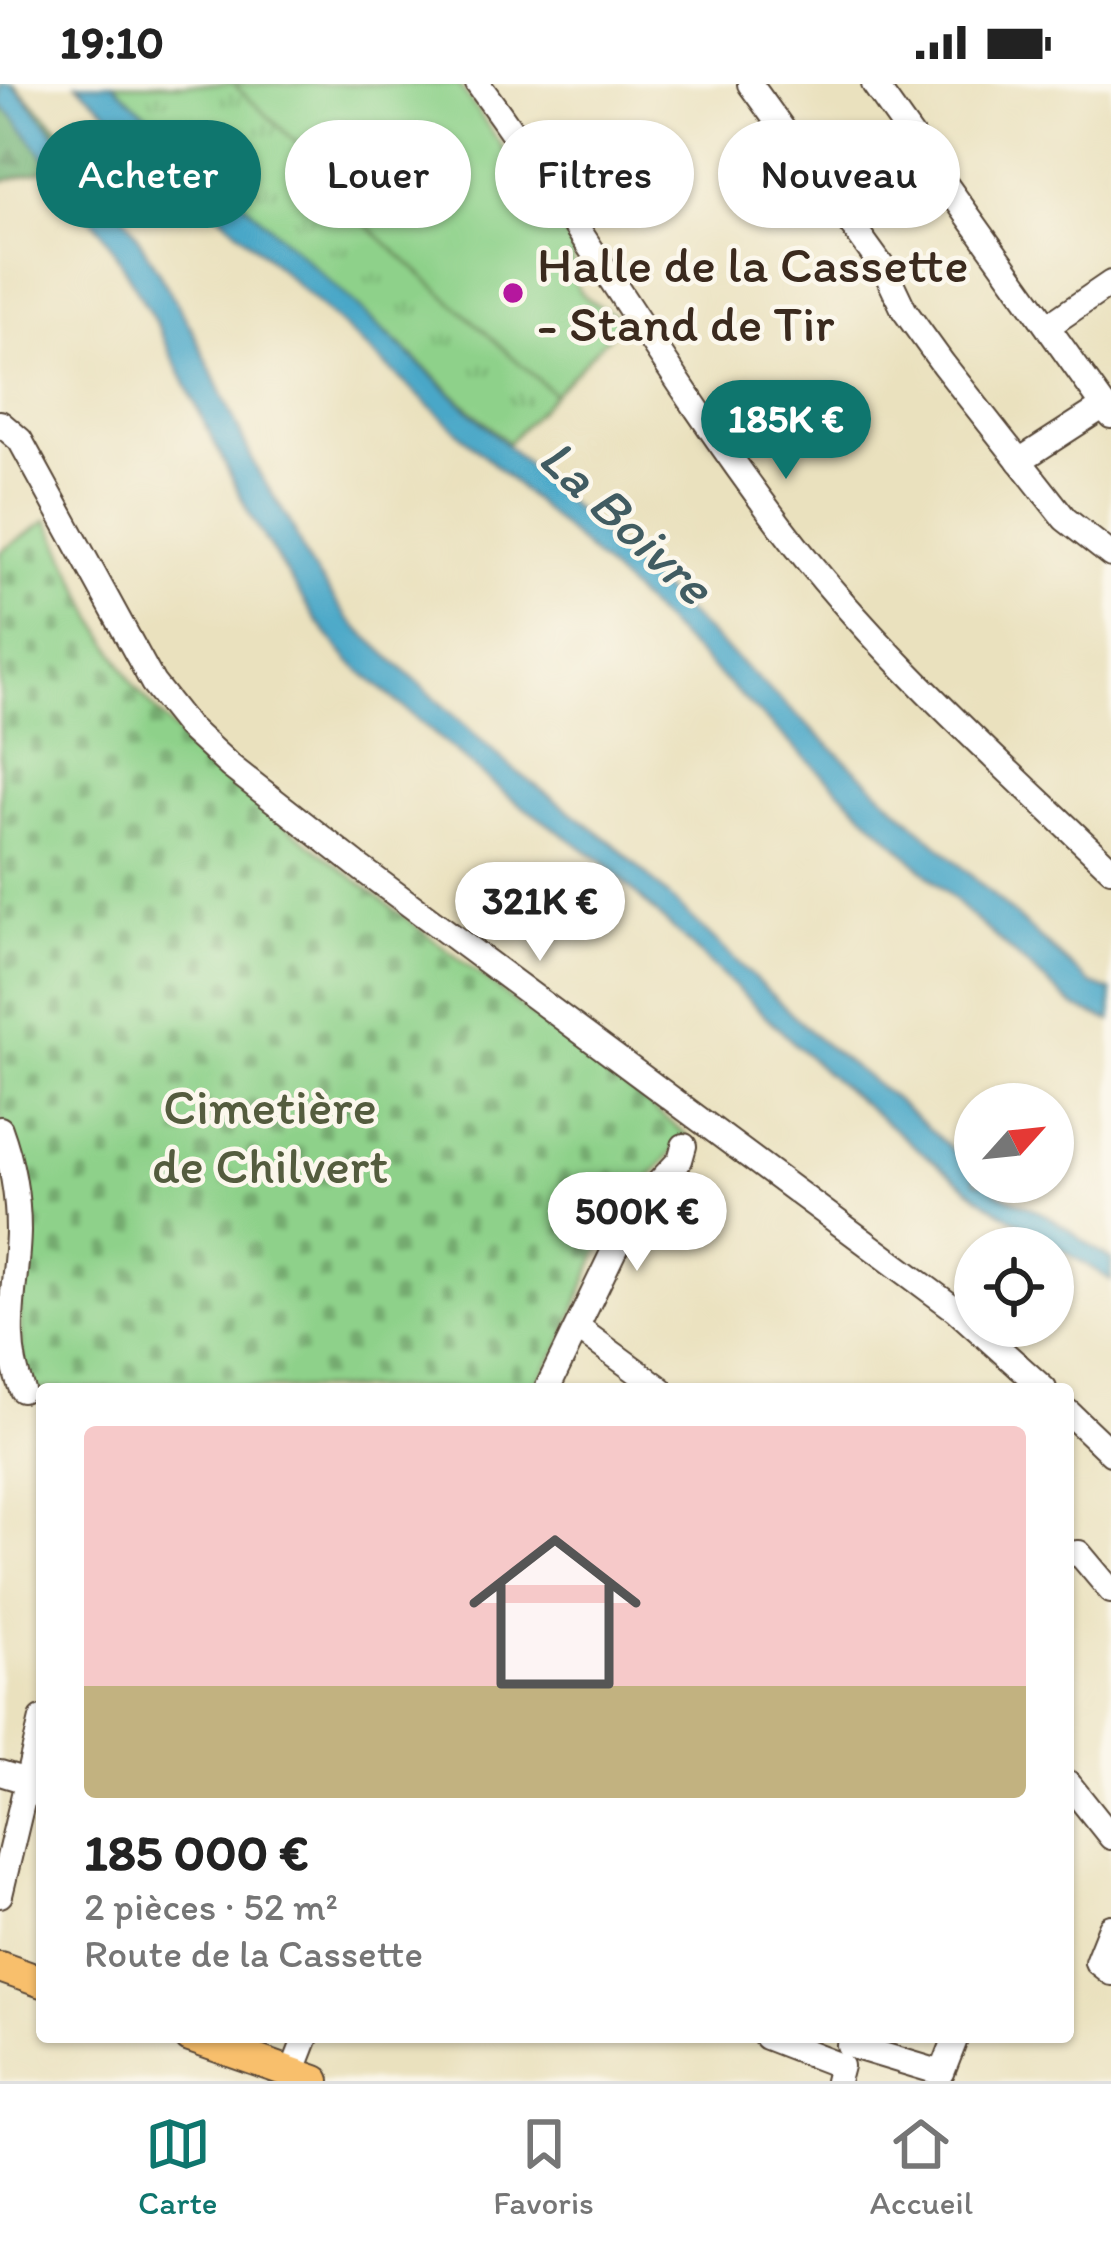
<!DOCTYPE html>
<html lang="fr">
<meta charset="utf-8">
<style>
body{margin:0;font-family:Itim,sans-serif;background:#f2f2f2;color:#222;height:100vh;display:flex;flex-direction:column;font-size:45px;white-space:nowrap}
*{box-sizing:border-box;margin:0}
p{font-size:39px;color:#767676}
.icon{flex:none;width:66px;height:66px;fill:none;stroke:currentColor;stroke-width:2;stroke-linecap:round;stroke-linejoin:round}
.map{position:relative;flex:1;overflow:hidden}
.side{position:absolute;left:36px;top:1299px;width:1038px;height:660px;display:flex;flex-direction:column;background:#fff;border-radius:12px;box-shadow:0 3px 9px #0004}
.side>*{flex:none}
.top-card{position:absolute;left:36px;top:36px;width:1041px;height:108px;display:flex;gap:24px}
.needle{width:78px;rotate:63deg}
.controls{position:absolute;left:954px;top:999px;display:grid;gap:24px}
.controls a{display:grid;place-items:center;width:120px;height:120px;border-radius:50%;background:#fff;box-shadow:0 3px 9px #0004;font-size:60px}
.price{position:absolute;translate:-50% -102px;padding:0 27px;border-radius:42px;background:#fff;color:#222;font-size:39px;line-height:78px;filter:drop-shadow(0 3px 6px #0008)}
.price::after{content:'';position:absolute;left:50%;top:72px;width:36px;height:27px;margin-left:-18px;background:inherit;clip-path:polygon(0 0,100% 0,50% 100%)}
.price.active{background:#0f766e;color:#fff}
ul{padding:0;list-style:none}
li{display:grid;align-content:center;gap:24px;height:636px;padding:0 48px}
li span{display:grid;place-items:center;height:372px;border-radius:12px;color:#555}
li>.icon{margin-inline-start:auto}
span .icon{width:216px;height:216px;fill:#fffc;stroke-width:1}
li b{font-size:51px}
.chip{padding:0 42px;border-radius:54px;background:#fff;box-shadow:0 3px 9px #0004;font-size:42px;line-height:108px}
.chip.active{background:#0f766e;color:#fff}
.status{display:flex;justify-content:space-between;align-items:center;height:84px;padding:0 60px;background:#fff;direction:ltr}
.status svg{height:33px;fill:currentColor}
.dock{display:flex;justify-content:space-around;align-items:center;height:168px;border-top:3px solid #e0e0e0;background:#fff;font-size:33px;color:#767676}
.dock a{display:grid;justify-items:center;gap:6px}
.dock .active{color:#0f766e}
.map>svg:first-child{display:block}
</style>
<div class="status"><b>19:10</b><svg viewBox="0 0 49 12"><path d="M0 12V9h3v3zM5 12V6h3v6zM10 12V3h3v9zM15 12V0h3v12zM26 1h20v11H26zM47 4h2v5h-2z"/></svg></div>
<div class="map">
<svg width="1111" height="1997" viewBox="0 0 1111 1997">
<defs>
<pattern id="forest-firs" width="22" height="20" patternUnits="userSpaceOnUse" patternTransform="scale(3)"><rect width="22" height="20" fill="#72b376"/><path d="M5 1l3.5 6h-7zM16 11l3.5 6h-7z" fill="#5f9260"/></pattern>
<pattern id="cemetery-stones" width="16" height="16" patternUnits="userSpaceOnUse" patternTransform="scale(3)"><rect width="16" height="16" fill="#8ed18a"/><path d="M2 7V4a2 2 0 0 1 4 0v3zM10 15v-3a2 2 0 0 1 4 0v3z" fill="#75aa70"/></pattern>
<pattern id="park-tufts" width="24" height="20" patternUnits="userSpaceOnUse" patternTransform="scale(3)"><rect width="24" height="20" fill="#8ed18a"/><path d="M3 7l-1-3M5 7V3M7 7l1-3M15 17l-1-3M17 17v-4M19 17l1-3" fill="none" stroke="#75aa70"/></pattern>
</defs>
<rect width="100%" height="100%" fill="#fbf7ec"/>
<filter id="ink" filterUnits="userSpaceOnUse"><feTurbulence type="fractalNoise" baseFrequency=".00833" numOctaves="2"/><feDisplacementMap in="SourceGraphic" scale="24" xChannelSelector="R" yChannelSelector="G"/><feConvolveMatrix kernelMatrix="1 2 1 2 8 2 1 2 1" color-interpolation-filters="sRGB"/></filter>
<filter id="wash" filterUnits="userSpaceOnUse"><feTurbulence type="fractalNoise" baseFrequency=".004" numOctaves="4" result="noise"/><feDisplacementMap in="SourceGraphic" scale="48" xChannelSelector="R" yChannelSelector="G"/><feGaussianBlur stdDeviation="2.7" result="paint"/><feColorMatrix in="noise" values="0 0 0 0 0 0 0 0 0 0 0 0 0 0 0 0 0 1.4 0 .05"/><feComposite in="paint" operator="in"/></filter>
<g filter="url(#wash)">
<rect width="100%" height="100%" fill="#eae1be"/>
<path fill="#8ed18a" stroke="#647e54" stroke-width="3" d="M233,0H458L573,162C572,220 584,210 624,236L554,310L303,84L311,74Z"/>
<polygon fill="url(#forest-firs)" stroke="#566e4a" stroke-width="3" points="0,0 14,0 89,74 0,98"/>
<polygon fill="url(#cemetery-stones)" stroke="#647e54" stroke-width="3" points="48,436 97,539 135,603 202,677 687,1051 625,1123 609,1120 591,1150 600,1162 562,1259 532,1305 42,1305 42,1309 22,1291 16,1080 0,1030 0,468"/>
<polygon fill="url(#park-tufts)" stroke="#647e54" stroke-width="3" points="113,0 233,0 312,73 304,85 554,310 508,359"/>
<g fill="#49a7c8" stroke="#426873" stroke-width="3">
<polygon points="0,0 11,0 20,8 126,133 193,247 257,386 291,440 308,478 349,536 512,684 614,760 819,956 895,1015 975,1086 975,1098 988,1098 998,1108 1050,1133 1111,1176 1111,1196 987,1119 912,1060 826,989 600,776 505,710 349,577 315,535 251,433 158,243 108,156 13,32 0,21"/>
<path d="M77,0H113C443,296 761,604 1091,900L1111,907V937L1075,923L970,831L591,469Z"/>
</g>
</g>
<g filter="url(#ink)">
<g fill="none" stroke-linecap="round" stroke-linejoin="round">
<defs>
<g id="minor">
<path d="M478,0C584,145 673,301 782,444C877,570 998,676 1111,785"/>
<polyline points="750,0 886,188 904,226 943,280 1065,435 1111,471"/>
<polyline points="874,0 1111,332"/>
<polyline points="1048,242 1111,199"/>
<polyline points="0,339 20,356 153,599 188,643 230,682 362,785 955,1225 1044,1305"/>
<polyline points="1019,377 1104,322"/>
<path d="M0,1045C12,1078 18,1112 18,1147C17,1203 0,1252 22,1306"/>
<polyline points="579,1245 661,1305"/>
<polyline points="547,1305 634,1125 680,1076 684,1062"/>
<polyline points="1068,1328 1111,1369"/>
<polyline points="1068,1470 1079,1469 1111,1507"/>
<polyline points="0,1689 40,1701"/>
<polyline points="1068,1699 1111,1753"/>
<polyline points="0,1811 42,1635"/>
<polyline points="1111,1843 1097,1878 1111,1889"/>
<polyline points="766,1953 841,1982 837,1997"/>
<polyline points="849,1961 942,1989 956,1953"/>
<polyline points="292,1989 306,1953"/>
</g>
<g id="major">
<polyline points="0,1883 42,1898"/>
<polyline points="190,1953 315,1997"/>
</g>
</defs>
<use href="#minor" stroke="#554536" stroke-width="28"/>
<use href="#major" stroke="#554536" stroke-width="34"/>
<use href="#minor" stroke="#fff" stroke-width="24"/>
<use href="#major" stroke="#f8bf6c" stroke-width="30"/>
</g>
</g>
<circle fill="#b5179e" stroke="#fbf7ec" stroke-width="4.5" cx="513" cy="209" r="12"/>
<g text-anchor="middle" stroke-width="9" stroke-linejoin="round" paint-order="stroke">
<g font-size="51" fill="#3b2a1e" stroke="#fbf7ec" text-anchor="start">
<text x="537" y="198">Halle de la Cassette<tspan x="537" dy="59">- Stand de Tir</tspan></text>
</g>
<g font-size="51" fill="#545c3e" stroke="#fbf7ec">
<text x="270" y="1040">Cimetière<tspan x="270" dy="59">de Chilvert</tspan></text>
</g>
<g font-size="54" font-style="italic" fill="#415c62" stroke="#fbf7ec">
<text transform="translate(627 437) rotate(43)" y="19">La Boivre</text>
</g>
</g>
</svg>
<div class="controls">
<a><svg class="needle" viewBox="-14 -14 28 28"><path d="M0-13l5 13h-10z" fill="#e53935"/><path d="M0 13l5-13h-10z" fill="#767676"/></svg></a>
<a><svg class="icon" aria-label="locate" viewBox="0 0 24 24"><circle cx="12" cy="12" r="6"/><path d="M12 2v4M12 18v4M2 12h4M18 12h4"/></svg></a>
</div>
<b class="price active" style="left:786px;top:398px">185K €</b>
<b class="price" style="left:540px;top:880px">321K €</b>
<b class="price" style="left:637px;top:1190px">500K €</b>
<div class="top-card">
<a class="chip active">Acheter</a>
<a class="chip">Louer</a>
<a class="chip">Filtres</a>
<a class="chip">Nouveau</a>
</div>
<section class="side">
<ul>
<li><span style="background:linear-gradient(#f6c9c9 70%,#c2b280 0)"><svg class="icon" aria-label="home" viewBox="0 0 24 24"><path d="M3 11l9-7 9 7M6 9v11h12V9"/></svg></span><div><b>185 000 €</b><p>2 pièces · 52 m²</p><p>Route de la Cassette</p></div></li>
</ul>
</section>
</div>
<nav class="dock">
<a class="active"><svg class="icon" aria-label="map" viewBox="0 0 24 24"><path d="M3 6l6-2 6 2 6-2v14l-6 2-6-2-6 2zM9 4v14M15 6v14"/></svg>Carte</a>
<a><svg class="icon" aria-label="saved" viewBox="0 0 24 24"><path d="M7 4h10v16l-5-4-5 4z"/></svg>Favoris</a>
<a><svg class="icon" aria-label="home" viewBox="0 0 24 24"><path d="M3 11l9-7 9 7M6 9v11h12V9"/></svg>Accueil</a>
</nav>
